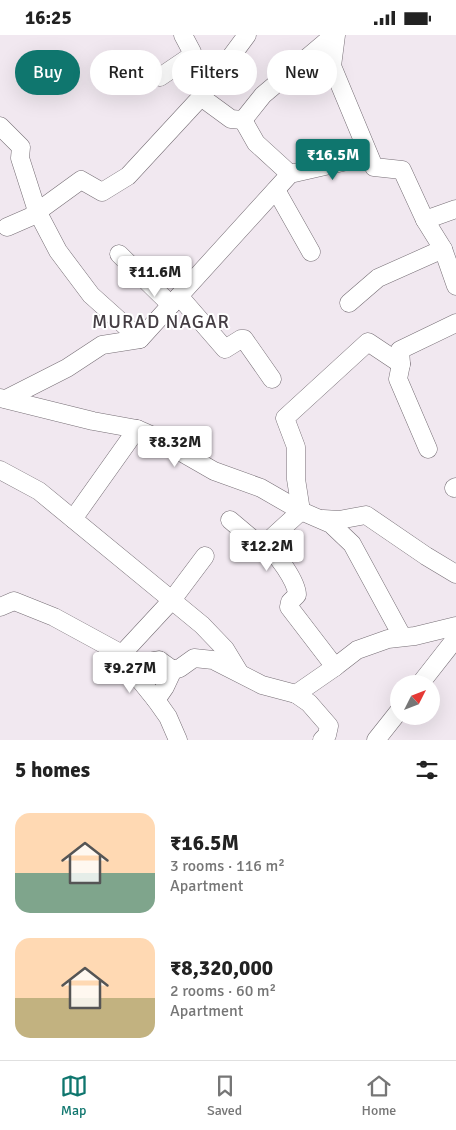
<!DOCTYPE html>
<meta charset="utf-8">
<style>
body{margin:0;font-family:Signika,sans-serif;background:#f2f2f2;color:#222;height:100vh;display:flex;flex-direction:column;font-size:19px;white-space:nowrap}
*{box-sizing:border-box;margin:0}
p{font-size:16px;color:#767676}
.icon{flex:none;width:28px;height:28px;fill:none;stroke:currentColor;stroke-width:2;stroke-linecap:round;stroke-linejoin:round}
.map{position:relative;height:705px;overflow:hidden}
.sheet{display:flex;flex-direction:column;background:#fff;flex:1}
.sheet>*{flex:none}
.hud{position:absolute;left:15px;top:15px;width:426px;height:45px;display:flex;gap:10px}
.needle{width:32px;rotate:48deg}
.fabs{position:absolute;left:390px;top:640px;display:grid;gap:10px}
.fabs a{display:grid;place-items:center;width:50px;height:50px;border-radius:50%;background:#fff;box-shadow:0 5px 20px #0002;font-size:25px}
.price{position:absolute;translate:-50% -42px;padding:0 11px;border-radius:5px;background:#fff;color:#222;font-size:16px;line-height:32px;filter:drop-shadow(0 1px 2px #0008)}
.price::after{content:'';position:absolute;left:50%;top:30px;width:15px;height:11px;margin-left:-8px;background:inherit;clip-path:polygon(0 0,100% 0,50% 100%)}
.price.current{background:#0f766e;color:#fff}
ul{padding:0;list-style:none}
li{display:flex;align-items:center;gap:15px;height:125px;padding:0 15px}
li span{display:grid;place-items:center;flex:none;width:140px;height:100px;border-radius:15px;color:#555}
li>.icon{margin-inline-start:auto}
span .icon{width:60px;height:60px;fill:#fffc;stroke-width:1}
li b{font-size:21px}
h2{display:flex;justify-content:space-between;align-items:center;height:60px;padding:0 15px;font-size:21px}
.pill{padding:0 18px;border-radius:22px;background:#fff;box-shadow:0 5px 20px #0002;font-size:18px;line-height:45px}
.pill.current{background:#0f766e;color:#fff}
.status{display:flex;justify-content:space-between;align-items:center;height:35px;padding:0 25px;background:#fff;direction:ltr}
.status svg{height:14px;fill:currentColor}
.tabs{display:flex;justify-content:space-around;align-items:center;height:70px;border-top:1px solid #e0e0e0;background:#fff;font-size:14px;color:#767676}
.tabs a{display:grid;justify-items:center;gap:2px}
.tabs .current{color:#0f766e}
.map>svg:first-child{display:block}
</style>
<div class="status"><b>16:25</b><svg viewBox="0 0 49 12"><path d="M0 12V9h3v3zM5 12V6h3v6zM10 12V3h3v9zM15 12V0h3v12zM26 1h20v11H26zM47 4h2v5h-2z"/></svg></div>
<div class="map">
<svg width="456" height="705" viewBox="0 0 456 705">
<rect width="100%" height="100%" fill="#f1e8f0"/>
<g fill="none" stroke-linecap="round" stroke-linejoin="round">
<defs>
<g id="minor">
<polyline points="336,0 332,31 374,132 402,135 425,185 443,214 456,251"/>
<polyline points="160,42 191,21 192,17 183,0"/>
<polyline points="201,62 247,0"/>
<polyline points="243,85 263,60 334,0"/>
<polyline points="243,85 256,108 290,139"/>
<polyline points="0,91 21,112 20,123 37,176 58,216 91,260 140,304"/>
<polyline points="276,155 311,217"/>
<polyline points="425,185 456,174"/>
<polyline points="7,192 30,182 81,145 102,157 128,141 201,62 231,84 243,85"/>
<polyline points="119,219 171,270"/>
<polyline points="179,261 225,314 241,304 244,304 272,344"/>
<polyline points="349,268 378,243 443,214"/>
<polyline points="0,363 93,386 137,394 153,401 214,436 261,453 301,476 331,489 352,509 402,601"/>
<polyline points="6,364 67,333 102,310 140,304 290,139 369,121"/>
<polyline points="428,414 398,344 401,329 400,315 456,288"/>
<polyline points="0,435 39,456 202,590 225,614 239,637"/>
<polyline points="454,453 456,452"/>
<polyline points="73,484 137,394"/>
<polyline points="323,484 339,485 366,480 426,521 456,539"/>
<path d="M230,485L256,507L266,508C276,519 297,546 297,560L290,567L289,572L335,632"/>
<polyline points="266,508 301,476 296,444 296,412 285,383 368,307 401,329"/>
<polyline points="0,572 14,566 54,582 122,619 131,634 148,627 159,625 173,635 180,633 194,623 213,625 262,650 296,659 335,632 357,615 388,604 415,601 456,591"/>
<polyline points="122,619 172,565 205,521"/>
<polyline points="131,634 156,665"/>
<polyline points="173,635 165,652 156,665 168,682 178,705"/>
<polyline points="420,649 456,603"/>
<polyline points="296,659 309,668 329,691 327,700 322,705"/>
<polyline points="376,705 399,676"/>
</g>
</defs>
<use href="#minor" stroke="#766e75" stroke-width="19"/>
<use href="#minor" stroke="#fff" stroke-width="18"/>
</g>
<g text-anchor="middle" stroke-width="4" stroke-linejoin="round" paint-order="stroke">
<g font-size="19" letter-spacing="1" fill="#453e44" stroke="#fff">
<text x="161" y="293">MURAD NAGAR</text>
</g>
</g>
</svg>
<div class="fabs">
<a><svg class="needle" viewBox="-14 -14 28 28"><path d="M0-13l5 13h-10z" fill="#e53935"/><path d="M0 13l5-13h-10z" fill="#767676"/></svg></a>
</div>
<b class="price current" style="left:333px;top:146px">₹16.5M</b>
<b class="price" style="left:155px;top:263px">₹11.6M</b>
<b class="price" style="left:175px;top:433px">₹8.32M</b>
<b class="price" style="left:267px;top:537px">₹12.2M</b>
<b class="price" style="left:130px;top:659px">₹9.27M</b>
<div class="hud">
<a class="pill current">Buy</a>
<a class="pill">Rent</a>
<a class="pill">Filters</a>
<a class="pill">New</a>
</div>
</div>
<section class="sheet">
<h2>5 homes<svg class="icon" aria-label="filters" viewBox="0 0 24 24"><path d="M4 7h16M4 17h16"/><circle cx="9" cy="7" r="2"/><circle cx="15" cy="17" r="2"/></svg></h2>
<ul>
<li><span style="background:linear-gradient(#ffd9b3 60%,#7fa58c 0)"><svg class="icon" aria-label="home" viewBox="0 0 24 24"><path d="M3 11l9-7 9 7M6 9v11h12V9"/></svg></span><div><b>₹16.5M</b><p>3 rooms · 116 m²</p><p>Apartment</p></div></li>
<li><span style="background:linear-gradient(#ffd9b3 60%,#c2b280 0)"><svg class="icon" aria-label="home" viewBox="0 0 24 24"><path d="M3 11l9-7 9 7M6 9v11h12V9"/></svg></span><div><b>₹8,320,000</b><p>2 rooms · 60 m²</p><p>Apartment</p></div></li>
</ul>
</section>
<nav class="tabs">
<a class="current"><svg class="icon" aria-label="map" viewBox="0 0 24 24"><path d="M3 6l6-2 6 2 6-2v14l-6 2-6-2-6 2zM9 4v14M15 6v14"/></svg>Map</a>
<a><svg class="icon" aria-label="saved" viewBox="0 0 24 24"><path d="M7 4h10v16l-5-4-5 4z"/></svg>Saved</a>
<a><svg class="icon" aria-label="home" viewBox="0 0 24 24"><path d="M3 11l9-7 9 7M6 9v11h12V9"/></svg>Home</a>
</nav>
